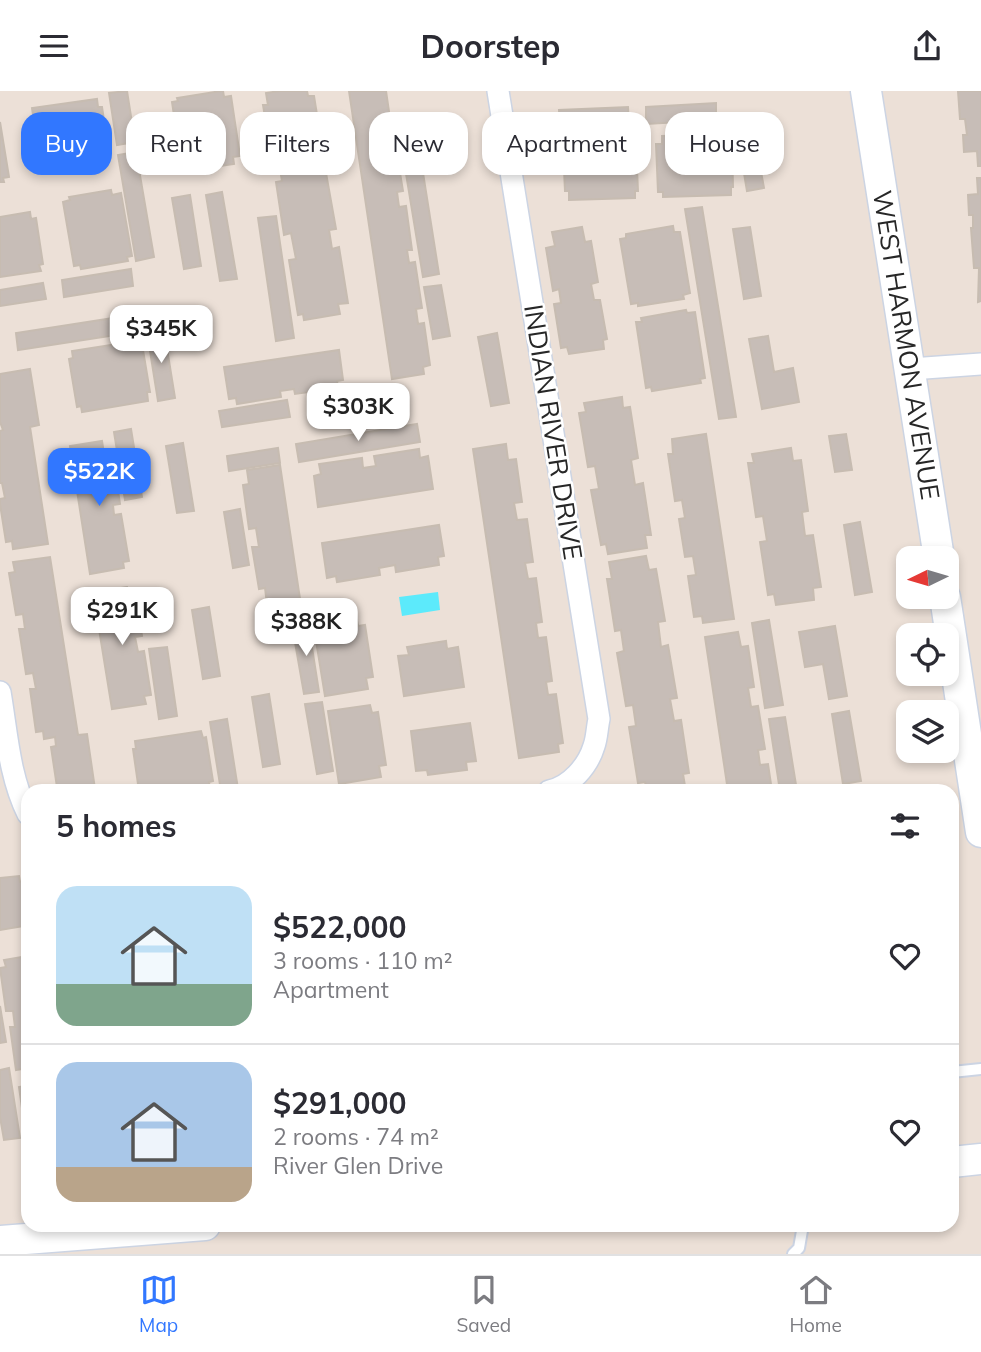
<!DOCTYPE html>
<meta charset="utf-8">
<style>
body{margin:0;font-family:Mulish,sans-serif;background:#f2f2f3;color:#2b2b33;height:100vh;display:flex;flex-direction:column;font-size:26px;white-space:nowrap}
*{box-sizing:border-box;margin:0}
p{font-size:23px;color:#7c7c81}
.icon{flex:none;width:38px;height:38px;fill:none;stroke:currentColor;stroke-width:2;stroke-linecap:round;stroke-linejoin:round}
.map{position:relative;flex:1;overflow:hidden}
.details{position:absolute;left:21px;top:693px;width:938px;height:448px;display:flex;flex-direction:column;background:#fff;border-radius:21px;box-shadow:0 4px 10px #0003}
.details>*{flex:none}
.banner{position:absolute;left:21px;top:21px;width:940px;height:63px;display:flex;gap:14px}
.needle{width:46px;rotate:265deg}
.fabs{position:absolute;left:896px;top:455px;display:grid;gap:14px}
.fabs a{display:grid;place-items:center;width:63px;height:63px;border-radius:14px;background:#fff;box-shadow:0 4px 10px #0003;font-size:35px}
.price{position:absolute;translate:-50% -60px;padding:0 16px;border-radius:14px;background:#fff;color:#222;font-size:23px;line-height:46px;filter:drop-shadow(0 2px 4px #0008)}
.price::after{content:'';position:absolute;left:50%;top:42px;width:21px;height:16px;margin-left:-10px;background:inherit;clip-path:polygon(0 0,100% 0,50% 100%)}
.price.selected{background:#3177ff;color:#fff}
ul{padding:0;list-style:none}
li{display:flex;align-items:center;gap:21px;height:175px;padding:0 35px}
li+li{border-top:2px solid #e1e1e2}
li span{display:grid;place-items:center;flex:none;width:196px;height:140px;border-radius:21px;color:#555}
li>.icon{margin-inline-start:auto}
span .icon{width:84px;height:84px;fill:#fffc;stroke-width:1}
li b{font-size:30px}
h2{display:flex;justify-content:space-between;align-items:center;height:84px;padding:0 35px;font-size:30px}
.tag{padding:0 24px;border-radius:21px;background:#fff;box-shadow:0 4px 10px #0003;font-size:24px;line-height:63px}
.tag.selected{background:#3177ff;color:#fff}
header{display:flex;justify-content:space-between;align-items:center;height:91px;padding:0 35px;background:#fff;font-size:32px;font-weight:700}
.menu{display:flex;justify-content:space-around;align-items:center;height:98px;border-top:2px solid #e1e1e2;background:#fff;font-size:19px;color:#7c7c81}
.menu a{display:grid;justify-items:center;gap:4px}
.menu .selected{color:#3177ff}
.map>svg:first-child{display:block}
</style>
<header><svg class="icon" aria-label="menu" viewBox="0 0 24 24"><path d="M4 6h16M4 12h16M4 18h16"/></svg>Doorstep<svg class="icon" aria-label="share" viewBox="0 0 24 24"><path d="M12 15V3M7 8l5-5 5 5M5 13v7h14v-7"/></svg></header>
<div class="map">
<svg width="981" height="1163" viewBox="0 0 981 1163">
<rect width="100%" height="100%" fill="#ece0d7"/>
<polygon fill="#5ceafb" points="438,501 440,519 402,525 399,506"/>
<g fill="#c7bdb7" stroke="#c7bcb1" stroke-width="2">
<polygon points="127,0 135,51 117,54 109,2"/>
<polygon points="221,0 223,0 224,6 231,5 240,65 233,66 234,73 188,80 187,77 182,77 172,11 178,10 177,7"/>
<polygon points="280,0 307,0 308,5 314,5 323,61 317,62 320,83 326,82 336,138 329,139 332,158 339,156 348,212 338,213 340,223 304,229 303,223 298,224 289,169 296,168 291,142 284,144 276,91 282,90 278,66 272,67 263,14 268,14 266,2"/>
<polygon points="349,0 386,0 392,41 386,42 389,59 396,58 403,100 397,101 399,116 406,115 412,159 407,159 409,172 415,171 422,217 416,218 418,233 424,232 430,274 423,276 424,283 392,288"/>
<polygon points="958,0 981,0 981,75 978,75 977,60 964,61 963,44 967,44 965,28 960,28"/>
<polygon points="97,8 98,16 102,16 109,62 105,63 105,69 41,78 40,72 36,73 30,30 34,30 32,17"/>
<polygon points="716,12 716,29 646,33 646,16"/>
<polygon points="628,16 629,33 560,36 559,19"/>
<polygon points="0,31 9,86 3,87 4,91 0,91"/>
<polygon points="752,31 764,97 747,100 736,34"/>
<polygon points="727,43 727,55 732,55 733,96 731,96 731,104 663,106 663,101 658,101 656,53 662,53 662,45"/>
<polygon points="417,44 439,183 423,186 400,46"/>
<polygon points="631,46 631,55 636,55 638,100 635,100 635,107 569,109 569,100 565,100 563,56 568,56 568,48"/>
<polygon points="136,61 154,166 136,170 118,64"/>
<polygon points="977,87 981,87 981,210 978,211 979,177 974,177 971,137 973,137 973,124 969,124 968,104 978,103"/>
<polygon points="111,99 112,104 121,102 132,165 127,166 128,170 81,178 80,174 74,175 63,111 70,109 69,106"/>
<polygon points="222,101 237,188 220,190 206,104"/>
<polygon points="190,104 201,175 184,178 172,107"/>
<polygon points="702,116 736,326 719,328 685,118"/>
<polygon points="30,121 31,128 36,127 43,173 39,174 41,180 0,186 0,126"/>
<polygon points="276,125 294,247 276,250 258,127"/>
<polygon points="673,135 674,141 680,141 690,202 683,204 684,208 638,215 638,212 631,213 620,148 626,147 626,143"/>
<polygon points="582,136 585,151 591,150 598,191 591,193 594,209 600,209 607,248 603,249 604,258 569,263 567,256 561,257 554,213 561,212 559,198 553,200 546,157 555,155 552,141"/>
<polygon points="750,136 761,205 744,208 733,138"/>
<polygon points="131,178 133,195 64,206 62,189"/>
<polygon points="43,192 46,208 0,215 0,199"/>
<polygon points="441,194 450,245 433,248 424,196"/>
<polygon points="686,219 687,222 695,221 705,287 700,288 701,292 652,300 651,296 646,297 636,231 642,231 641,227"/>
<polygon points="120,226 123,243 18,259 16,242"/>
<polygon points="164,239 175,307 158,310 147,241"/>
<polygon points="497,242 509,312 491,315 478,246"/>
<polygon points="768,245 774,281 793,277 799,311 762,318 749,248"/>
<polygon points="137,250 138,259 143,259 150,301 147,301 148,310 82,321 81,315 77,316 69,268 73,267 72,260"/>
<polygon points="339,259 343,289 337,290 338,297 295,303 294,298 280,300 281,306 237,313 236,307 229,308 224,276"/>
<polygon points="30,278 39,334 30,336 48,453 13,458 12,450 6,451 0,413 0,408 5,407 2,392 0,392 0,340 3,339 0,331 0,283"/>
<polygon points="622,306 623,317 630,316 638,367 631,369 635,394 643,392 651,444 645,444 647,457 608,463 606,453 601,454 591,399 599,398 595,375 588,376 579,322 586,321 584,312"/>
<polygon points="287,309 290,326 222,336 219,320"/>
<polygon points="417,333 420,351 299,371 296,353"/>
<polygon points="131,338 142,406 125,409 114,341"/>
<polygon points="706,343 734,528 703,532 702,525 694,526 688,485 696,484 693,465 685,466 679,428 685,427 682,409 675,410 668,363 673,363 672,348"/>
<polygon points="846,343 852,379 835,381 829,345"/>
<polygon points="102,350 105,369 113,367 120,413 113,414 114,424 121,423 129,470 123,471 124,477 90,483 70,355"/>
<polygon points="183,352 194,420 177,422 166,355"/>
<polygon points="506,353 508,369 516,368 522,411 514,412 517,429 527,428 533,471 525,472 528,488 536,487 542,531 536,532 538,547 546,546 552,590 546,591 548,604 556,603 563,652 558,653 559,661 519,667 473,358"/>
<polygon points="278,357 280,372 229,380 227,365"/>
<polygon points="791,357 793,370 801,369 808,420 802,421 805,445 813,444 821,496 813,497 814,509 776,514 774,503 768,504 760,451 767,450 763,425 756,426 748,372 754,372 752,363"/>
<polygon points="419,358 420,367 428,365 433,398 318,416 314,385 321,383 319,373 362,367 363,377 376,375 374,365"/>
<polygon points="280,374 300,508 267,513 265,497 259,498 252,456 259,456 256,437 249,438 243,394 249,393 247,379"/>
<polygon points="240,418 249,474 233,477 224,421"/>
<polygon points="860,431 872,501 855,504 844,434"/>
<polygon points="439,434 444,465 438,466 439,474 396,481 395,474 379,477 380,484 337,491 336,485 327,487 322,452"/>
<polygon points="646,465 649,479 656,478 665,530 658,531 661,556 668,554 677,607 670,608 674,630 681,629 689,682 683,683 685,695 655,700 647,700 645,691 638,692 629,636 636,635 633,614 626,615 617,562 624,560 621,539 615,540 607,488 612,488 609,471"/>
<polygon points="50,466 78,644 87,643 95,698 64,700 63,695 57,696 51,656 56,655 55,646 44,648 43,640 36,641 30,598 36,598 33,582 26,583 19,538 25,538 23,523 16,524 9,482 15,481 13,471"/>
<polygon points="127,496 129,503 135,502 142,545 135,546 138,561 144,560 151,604 144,605 146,613 112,618 93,501"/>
<polygon points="209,516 220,585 203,588 192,519"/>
<polygon points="356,524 358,535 365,534 373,586 366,587 368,598 325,605 313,531"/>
<polygon points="769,529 783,614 765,617 752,532"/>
<polygon points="308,531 319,601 304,603 292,534"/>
<polygon points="835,535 847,605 829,608 823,573 805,576 799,541"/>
<polygon points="738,541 741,556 748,555 754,596 748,597 751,616 758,615 765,658 758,659 760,674 768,673 772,700 728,700 705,546"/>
<polygon points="446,550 447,558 458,556 464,596 404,605 398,565 409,564 407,556"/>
<polygon points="167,556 177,625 159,628 149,558"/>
<polygon points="269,603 280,673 263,676 252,606"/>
<polygon points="322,611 333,680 317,683 305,613"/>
<polygon points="370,614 372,622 378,621 386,674 379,675 381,686 339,693 328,620"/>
<polygon points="849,620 861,690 843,693 832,623"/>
<polygon points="785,626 797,700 780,700 769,628"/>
<polygon points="227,628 238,698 221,700 210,631"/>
<polygon points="470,632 476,670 466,671 467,679 428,684 427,679 416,680 411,640"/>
<polygon points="201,640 203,647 206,646 213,690 209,691 210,699 139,700 133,658 136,658 135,650"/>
<polygon points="19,785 20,791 28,790 28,828 23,829 24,835 0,839 0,787"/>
<polygon points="28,865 28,1037 25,1038 19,996 25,995 22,978 16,979 10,936 15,936 13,920 6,920 0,877 6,876 4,869"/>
<polygon points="0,915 6,951 0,952"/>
<polygon points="9,977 20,1047 4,1049 0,1026 0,979"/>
</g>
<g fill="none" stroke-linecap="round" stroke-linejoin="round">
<defs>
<g id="lane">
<polyline points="952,981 981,978"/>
<polyline points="793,1163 799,1157 803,1134"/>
</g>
<g id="street">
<path d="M498,0L599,628C597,637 597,647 594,655C588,675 570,696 549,700"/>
<polyline points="911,278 981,273"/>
<path d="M0,601C7,642 9,685 28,723"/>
</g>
<g id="secondary">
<polyline points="866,0 939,467"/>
<polyline points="945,506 981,741"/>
<polyline points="952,1071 981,1068"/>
<polyline points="0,1150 205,1134"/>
</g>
</defs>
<use href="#lane" stroke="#ccd4e3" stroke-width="14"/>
<use href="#street" stroke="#ccd4e3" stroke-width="24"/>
<use href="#secondary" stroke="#ccd4e3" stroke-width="33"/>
<use href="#lane" stroke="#fff" stroke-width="10"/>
<use href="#street" stroke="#fff" stroke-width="21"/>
<use href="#secondary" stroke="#fff" stroke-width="30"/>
</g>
<g text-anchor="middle" stroke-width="5" stroke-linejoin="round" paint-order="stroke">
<g font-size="26" fill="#272727" stroke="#fff">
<text transform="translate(906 254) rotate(81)" y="9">WEST HARMON AVENUE</text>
<text transform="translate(553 341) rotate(81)" y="9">INDIAN RIVER DRIVE</text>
</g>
</g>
</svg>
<div class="fabs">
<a><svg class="needle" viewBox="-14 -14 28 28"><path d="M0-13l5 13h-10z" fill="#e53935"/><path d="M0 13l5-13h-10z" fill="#7c7c81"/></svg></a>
<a><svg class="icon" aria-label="locate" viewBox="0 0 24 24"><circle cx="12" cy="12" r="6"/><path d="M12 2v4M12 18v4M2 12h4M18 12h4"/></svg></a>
<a><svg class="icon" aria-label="layers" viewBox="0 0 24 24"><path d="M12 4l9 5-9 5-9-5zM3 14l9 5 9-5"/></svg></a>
</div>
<b class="price" style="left:161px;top:274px">$345K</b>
<b class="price" style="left:358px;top:352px">$303K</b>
<b class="price selected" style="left:99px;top:417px">$522K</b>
<b class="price" style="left:122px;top:556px">$291K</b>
<b class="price" style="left:306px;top:567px">$388K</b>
<div class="banner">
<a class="tag selected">Buy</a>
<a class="tag">Rent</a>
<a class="tag">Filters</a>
<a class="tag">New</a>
<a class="tag">Apartment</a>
<a class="tag">House</a>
</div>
<section class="details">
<h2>5 homes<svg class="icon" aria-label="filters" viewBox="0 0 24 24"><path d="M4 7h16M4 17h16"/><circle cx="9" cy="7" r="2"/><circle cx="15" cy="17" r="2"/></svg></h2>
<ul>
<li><span style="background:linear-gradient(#bfe0f5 70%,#7fa58c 0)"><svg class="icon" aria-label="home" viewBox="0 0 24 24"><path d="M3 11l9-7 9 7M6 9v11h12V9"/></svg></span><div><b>$522,000</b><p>3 rooms · 110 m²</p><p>Apartment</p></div><svg class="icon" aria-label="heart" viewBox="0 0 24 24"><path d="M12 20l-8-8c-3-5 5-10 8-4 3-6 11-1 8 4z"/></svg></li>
<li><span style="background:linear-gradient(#a9c7e8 75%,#b9a48a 0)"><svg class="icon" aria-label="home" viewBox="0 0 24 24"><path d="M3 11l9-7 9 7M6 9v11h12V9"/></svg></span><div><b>$291,000</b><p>2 rooms · 74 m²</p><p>River Glen Drive</p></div><svg class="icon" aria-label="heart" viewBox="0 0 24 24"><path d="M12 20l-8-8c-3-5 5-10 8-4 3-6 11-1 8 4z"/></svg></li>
</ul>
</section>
</div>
<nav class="menu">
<a class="selected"><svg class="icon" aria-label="map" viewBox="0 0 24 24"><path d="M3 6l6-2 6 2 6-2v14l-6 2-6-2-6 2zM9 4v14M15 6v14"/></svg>Map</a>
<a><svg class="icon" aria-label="saved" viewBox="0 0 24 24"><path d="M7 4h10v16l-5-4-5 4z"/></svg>Saved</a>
<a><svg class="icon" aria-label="home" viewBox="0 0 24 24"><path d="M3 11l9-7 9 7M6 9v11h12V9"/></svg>Home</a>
</nav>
